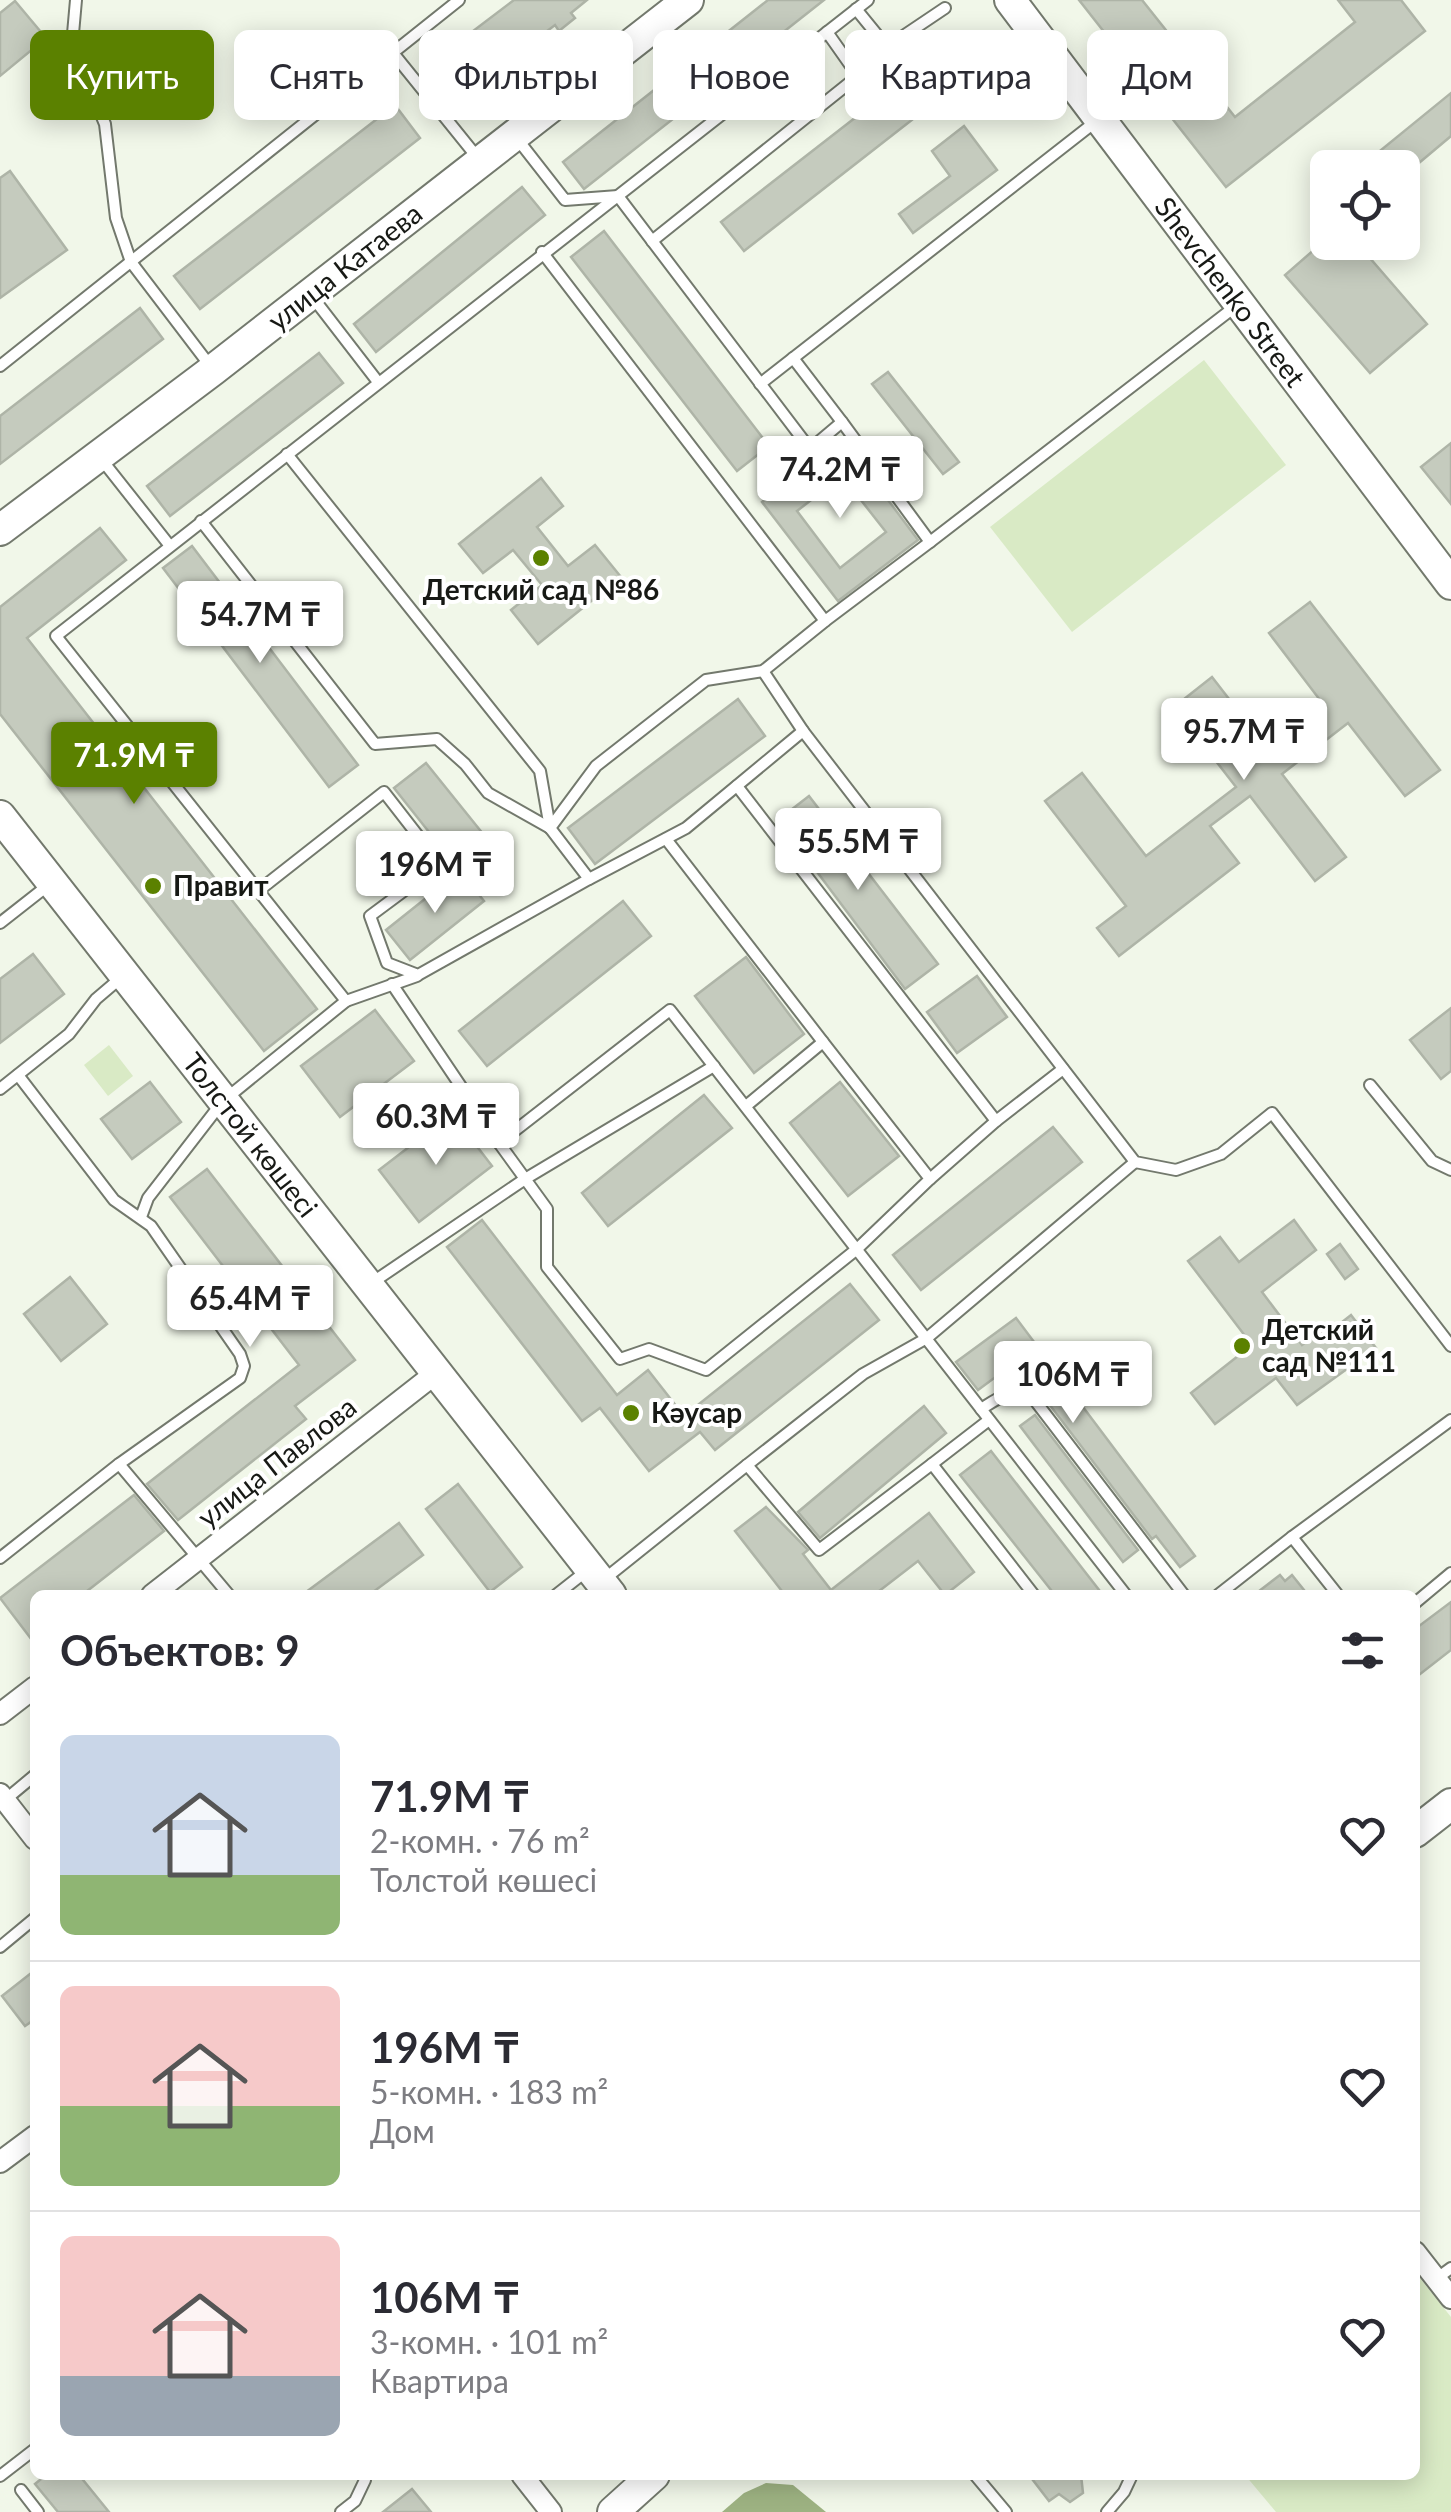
<!DOCTYPE html>
<html lang="ru">
<meta charset="utf-8">
<style>
body{margin:0;font-family:Lato,sans-serif;background:#f7f7f7;color:#2b2b33;height:100vh;display:flex;flex-direction:column;font-size:38px;white-space:nowrap}
*{box-sizing:border-box;margin:0}
p{font-size:32px;color:#7c7c81}
.icon{flex:none;width:55px;height:55px;fill:none;stroke:currentColor;stroke-width:2;stroke-linecap:round;stroke-linejoin:round}
.map{position:relative;flex:1;overflow:hidden}
.sheet{position:absolute;left:30px;top:1590px;width:1390px;height:890px;display:flex;flex-direction:column;background:#fff;border-radius:15px;box-shadow:0 5px 25px #0003}
.sheet>*{flex:none}
.top-card{position:absolute;left:30px;top:30px;width:1392px;height:90px;display:flex;gap:20px}
.tools{position:absolute;left:1310px;top:150px;display:grid;gap:20px}
.tools a{display:grid;place-items:center;width:110px;height:110px;border-radius:15px;background:#fff;box-shadow:0 5px 25px #0003;font-size:50px}
.price{position:absolute;translate:-50% -85px;padding:0 22px;border-radius:10px;background:#fff;color:#222;font-size:32px;line-height:65px;filter:drop-shadow(0 2px 5px #0008)}
.price::after{content:'';position:absolute;left:50%;top:60px;width:30px;height:22px;margin-left:-15px;background:inherit;clip-path:polygon(0 0,100% 0,50% 100%)}
.price.active{background:#5b8100;color:#fff}
ul{padding:0;list-style:none}
li{display:flex;align-items:center;gap:30px;height:250px;padding:0 30px}
li+li{border-top:2px solid #e1e1e2}
li span{display:grid;place-items:center;flex:none;width:280px;height:200px;border-radius:15px;color:#555}
li>.icon{margin-inline-start:auto}
span .icon{width:120px;height:120px;fill:#fffc;stroke-width:1}
li b{font-size:42px}
h2{display:flex;justify-content:space-between;align-items:center;height:120px;padding:0 30px;font-size:42px}
.pill{padding:0 35px;border-radius:15px;background:#fff;box-shadow:0 5px 25px #0003;font-size:35px;line-height:90px}
.pill.active{background:#5b8100;color:#fff}
.map>svg:first-child{display:block}
</style>
<div class="map">
<svg width="1451" height="2512" viewBox="0 0 1451 2512">
<rect width="100%" height="100%" fill="#f1f7e9"/>
<g fill="#d9eac5">
<polygon points="1204,360 1286,465 1072,632 990,527"/>
<polygon points="109,1045 133,1076 108,1096 84,1065"/>
<polygon points="1415,2272 1451,2317 1451,2512 1276,2512 1245,2475 1415,2475"/>
</g>
<polygon fill="#9db282" points="766,2483 793,2485 826,2512 722,2512 744,2493"/>
<g fill="#c5cbbe" stroke="#aeb4a7" stroke-width="2.5" fill-rule="evenodd">
<polygon points="514,0 587,0 571,13 575,18 559,31 555,25 521,51 526,57 510,69 506,64 480,83 485,89 469,101 465,95 455,103 427,66"/>
<polygon points="768,0 824,0 584,189 563,162"/>
<polygon points="1079,0 1142,0 1235,117 1355,22 1338,0 1401,0 1425,31 1226,187"/>
<polygon points="15,1 46,38 0,76 0,13"/>
<polygon points="941,51 963,80 744,251 721,222"/>
<polygon points="1451,93 1451,136 1413,168 1359,168"/>
<polygon points="395,105 420,138 200,309 174,276"/>
<polygon points="964,126 997,170 913,233 899,214 950,176 932,151"/>
<polygon points="10,171 67,250 0,298 0,178"/>
<polygon points="522,187 545,215 376,352 354,324"/>
<polygon points="604,231 769,446 737,471 571,257"/>
<polygon points="1323,242 1356,242 1427,324 1370,373 1285,275"/>
<polygon points="140,308 163,339 0,464 0,416"/>
<polygon points="319,353 343,383 170,516 147,486"/>
<polygon points="888,372 959,462 943,474 872,384"/>
<path d="M843,440L918,540L838,601L762,502ZM842,476L886,532L840,568L797,511Z"/>
<polygon points="1451,443 1451,504 1421,467"/>
<polygon points="541,478 563,506 537,527 568,566 595,545 621,577 538,644 511,610 542,585 513,550 483,573 459,544"/>
<polygon points="100,528 126,560 27,638 317,1009 264,1051 0,714 0,607"/>
<polygon points="192,546 358,765 329,787 163,568"/>
<polygon points="1310,602 1440,770 1405,796 1348,723 1282,774 1346,857 1315,881 1250,796 1210,826 1239,863 1119,956 1097,928 1126,906 1045,801 1082,773 1146,856 1236,787 1174,707 1212,677 1264,744 1320,700 1269,633"/>
<polygon points="738,699 765,736 595,864 568,828"/>
<polygon points="426,763 492,845 460,871 394,788"/>
<polygon points="809,796 938,964 905,989 778,820"/>
<polygon points="460,871 484,901 410,960 386,930"/>
<polygon points="623,901 651,936 487,1066 459,1031"/>
<polygon points="33,954 64,994 0,1043 0,979"/>
<polygon points="746,957 804,1034 754,1073 695,996"/>
<polygon points="977,976 1007,1017 957,1053 927,1012"/>
<polygon points="1451,1008 1451,1071 1441,1079 1410,1040"/>
<polygon points="375,1010 414,1061 340,1117 301,1066"/>
<polygon points="150,1082 181,1122 132,1159 101,1119"/>
<polygon points="840,1082 899,1156 848,1196 790,1123"/>
<polygon points="704,1095 732,1128 608,1226 582,1193"/>
<polygon points="452,1114 492,1166 419,1222 379,1170"/>
<polygon points="1053,1127 1082,1162 921,1290 893,1255"/>
<polygon points="207,1169 355,1360 295,1406 306,1419 178,1520 147,1484 299,1365 170,1197"/>
<polygon points="482,1220 617,1395 648,1370 684,1416 850,1284 879,1320 715,1450 700,1432 649,1471 600,1408 582,1421 447,1247"/>
<polygon points="1294,1220 1316,1250 1262,1292 1302,1345 1329,1325 1332,1330 1351,1315 1376,1348 1297,1405 1276,1378 1215,1424 1191,1393 1252,1345 1188,1261 1220,1237 1239,1262"/>
<polygon points="1340,1244 1358,1269 1345,1279 1327,1254"/>
<polygon points="70,1277 107,1324 61,1361 24,1314"/>
<polygon points="1016,1318 1195,1556 1180,1567 1156,1536 1152,1539 1049,1404 1054,1400 1021,1358 978,1390 956,1362"/>
<polygon points="924,1406 946,1433 820,1538 798,1512"/>
<polygon points="1035,1415 1138,1550 1123,1562 1020,1426"/>
<polygon points="991,1451 1103,1595 1055,1595 960,1475"/>
<polygon points="458,1484 522,1567 490,1592 426,1509"/>
<polygon points="134,1495 164,1531 82,1595 35,1595 35,1644 0,1598"/>
<polygon points="766,1507 808,1550 803,1554 831,1590 929,1513 974,1572 945,1595 918,1561 874,1595 785,1595 735,1531"/>
<polygon points="399,1523 423,1555 369,1595 302,1595"/>
<polygon points="1280,1575 1285,1581 1292,1575 1308,1595 1254,1595"/>
<polygon points="1451,1602 1451,1650 1415,1678 1415,1629"/>
<polygon points="35,1970 35,2019 25,2026 2,1996"/>
<polygon points="46,2475 79,2475 109,2512 58,2512 35,2484"/>
<polygon points="1029,2475 1081,2475 1083,2493 1070,2502 1059,2494 1049,2501"/>
<polygon points="412,2489 431,2512 383,2512"/>
</g>
<g fill="none" stroke-linecap="round" stroke-linejoin="round">
<defs>
<g id="lane">
<polyline points="76,0 72,45 105,124 116,218 131,262 211,367"/>
<polyline points="856,9 887,47 945,8"/>
<polyline points="393,53 477,157"/>
<polyline points="515,136 565,200 618,196 810,449 842,422 930,542 1236,306"/>
<polyline points="652,241 858,76 827,32"/>
<polyline points="542,252 825,621 930,542"/>
<polyline points="314,299 378,382"/>
<polyline points="793,358 842,422"/>
<polyline points="0,366 459,0"/>
<polyline points="760,384 1099,119"/>
<polyline points="287,454 540,771 550,828"/>
<polyline points="102,460 170,546"/>
<polyline points="201,521 375,744 437,739 465,764 488,793 550,828"/>
<polyline points="825,621 763,671 706,680 596,766 550,828 589,879 686,828 803,731 1135,1162 1176,1170 1221,1154 1272,1113 1451,1346"/>
<polyline points="763,671 803,731"/>
<polyline points="737,786 996,1121 1063,1069"/>
<polyline points="666,839 823,1042"/>
<polyline points="258,891 384,792 440,864 370,916 387,963 418,975 589,879"/>
<polyline points="0,923 51,883"/>
<polyline points="392,984 499,1143 670,1010 1126,1595"/>
<polyline points="346,1001 417,976"/>
<polyline points="1370,1085 1432,1161 1451,1170"/>
<polyline points="0,1089 69,1034 96,999 123,976"/>
<polyline points="499,1143 547,1209 547,1267 620,1359 649,1349 706,1370 857,1249 930,1179 823,1042 746,1106"/>
<polyline points="930,1179 996,1121"/>
<polyline points="141,1217 148,1198 223,1101 346,1001 56,636 868,0"/>
<polyline points="373,1282 525,1179 714,1066"/>
<path d="M981,1409C997,1399 1011,1388 1030,1394L1184,1595"/>
<polyline points="989,1420 932,1464 1034,1595"/>
<polyline points="119,1464 229,1595"/>
<polyline points="747,1465 863,1374 927,1338 1135,1162"/>
<polyline points="1292,1537 1451,1420"/>
<polyline points="0,1558 119,1464 240,1378 244,1366 240,1354 151,1226 114,1200 18,1075"/>
<polyline points="602,1581 747,1465 819,1550 932,1464"/>
<polyline points="556,1595 589,1569"/>
<polyline points="1218,1595 1292,1537 1338,1595"/>
<polyline points="1415,1603 1451,1573"/>
<polyline points="5,1800 35,1775"/>
<polyline points="0,1947 35,1918"/>
<polyline points="1436,2279 1451,2268"/>
<polyline points="975,2475 1006,2512"/>
<polyline points="0,2476 35,2449"/>
<polyline points="21,2490 38,2512"/>
<polyline points="341,2512 355,2501 365,2480 363,2475"/>
<polyline points="1107,2512 1124,2492 1132,2475"/>
</g>
<g id="street">
<polyline points="152,1595 436,1373"/>
<polyline points="0,1714 35,1687"/>
<polyline points="0,1794 35,1839"/>
<polyline points="0,2162 35,2136"/>
<polyline points="1415,2252 1451,2298"/>
<polyline points="522,2475 551,2512"/>
</g>
<g id="secondary">
<polyline points="1010,0 1451,584"/>
<polyline points="0,530 213,370 688,0"/>
<polyline points="0,816 611,1595"/>
<polyline points="1415,1832 1451,1804"/>
<polyline points="613,2512 654,2475"/>
</g>
</defs>
<use href="#lane" stroke="#73796d" stroke-width="14"/>
<use href="#street" stroke="#73796d" stroke-width="24"/>
<use href="#secondary" stroke="#73796d" stroke-width="34"/>
<use href="#lane" stroke="#fff" stroke-width="10"/>
<use href="#street" stroke="#fff" stroke-width="20"/>
<use href="#secondary" stroke="#fff" stroke-width="30"/>
</g>
<g fill="#5b8100" stroke="#fff" stroke-width="4">
<circle cx="541" cy="558" r="10"/>
<circle cx="153" cy="886" r="10"/>
<circle cx="1242" cy="1346" r="10"/>
<circle cx="631" cy="1413" r="10"/>
</g>
<g text-anchor="middle" stroke-width="8" stroke-linejoin="round" paint-order="stroke">
<g font-size="28" fill="#171915" stroke="#fff">
<text transform="translate(345 267) rotate(-38)" y="10">улица Катаева</text>
<text transform="translate(1230 292) rotate(53)" y="10">Shevchenko Street</text>
<text transform="translate(250 1135) rotate(52)" y="10">Толстой көшесі</text>
<text transform="translate(277 1462) rotate(-38)" y="10">улица Павлова</text>
</g>
<g font-size="28" font-weight="bold" fill="#171915" stroke="#fff" text-anchor="start">
<text x="541" y="600" text-anchor="middle">Детский сад №86</text>
<text x="173" y="896">Правит</text>
<text x="1262" y="1340">Детский<tspan x="1262" dy="32">сад №111</tspan></text>
<text x="651" y="1423">Кәусар</text>
</g>
</g>
</svg>
<div class="tools">
<a><svg class="icon" aria-label="locate" viewBox="0 0 24 24"><circle cx="12" cy="12" r="6"/><path d="M12 2v4M12 18v4M2 12h4M18 12h4"/></svg></a>
</div>
<b class="price" style="left:840px;top:521px">74.2M ₸</b>
<b class="price" style="left:260px;top:666px">54.7M ₸</b>
<b class="price" style="left:1244px;top:783px">95.7M ₸</b>
<b class="price active" style="left:134px;top:807px">71.9M ₸</b>
<b class="price" style="left:858px;top:893px">55.5M ₸</b>
<b class="price" style="left:435px;top:916px">196M ₸</b>
<b class="price" style="left:436px;top:1168px">60.3M ₸</b>
<b class="price" style="left:250px;top:1350px">65.4M ₸</b>
<b class="price" style="left:1073px;top:1426px">106M ₸</b>
<div class="top-card">
<a class="pill active">Купить</a>
<a class="pill">Снять</a>
<a class="pill">Фильтры</a>
<a class="pill">Новое</a>
<a class="pill">Квартира</a>
<a class="pill">Дом</a>
</div>
<section class="sheet">
<h2>Объектов: 9<svg class="icon" aria-label="filters" viewBox="0 0 24 24"><path d="M4 7h16M4 17h16"/><circle cx="9" cy="7" r="2"/><circle cx="15" cy="17" r="2"/></svg></h2>
<ul>
<li><span style="background:linear-gradient(#c9d6e8 70%,#8fb573 0)"><svg class="icon" aria-label="home" viewBox="0 0 24 24"><path d="M3 11l9-7 9 7M6 9v11h12V9"/></svg></span><div><b>71.9M ₸</b><p>2-комн. · 76 m²</p><p>Толстой көшесі</p></div><svg class="icon" aria-label="heart" viewBox="0 0 24 24"><path d="M12 20l-8-8c-3-5 5-10 8-4 3-6 11-1 8 4z"/></svg></li>
<li><span style="background:linear-gradient(#f6c9c9 60%,#8fb573 0)"><svg class="icon" aria-label="home" viewBox="0 0 24 24"><path d="M3 11l9-7 9 7M6 9v11h12V9"/></svg></span><div><b>196M ₸</b><p>5-комн. · 183 m²</p><p>Дом</p></div><svg class="icon" aria-label="heart" viewBox="0 0 24 24"><path d="M12 20l-8-8c-3-5 5-10 8-4 3-6 11-1 8 4z"/></svg></li>
<li><span style="background:linear-gradient(#f6c9c9 70%,#9aa5b1 0)"><svg class="icon" aria-label="home" viewBox="0 0 24 24"><path d="M3 11l9-7 9 7M6 9v11h12V9"/></svg></span><div><b>106M ₸</b><p>3-комн. · 101 m²</p><p>Квартира</p></div><svg class="icon" aria-label="heart" viewBox="0 0 24 24"><path d="M12 20l-8-8c-3-5 5-10 8-4 3-6 11-1 8 4z"/></svg></li>
</ul>
</section>
</div>
